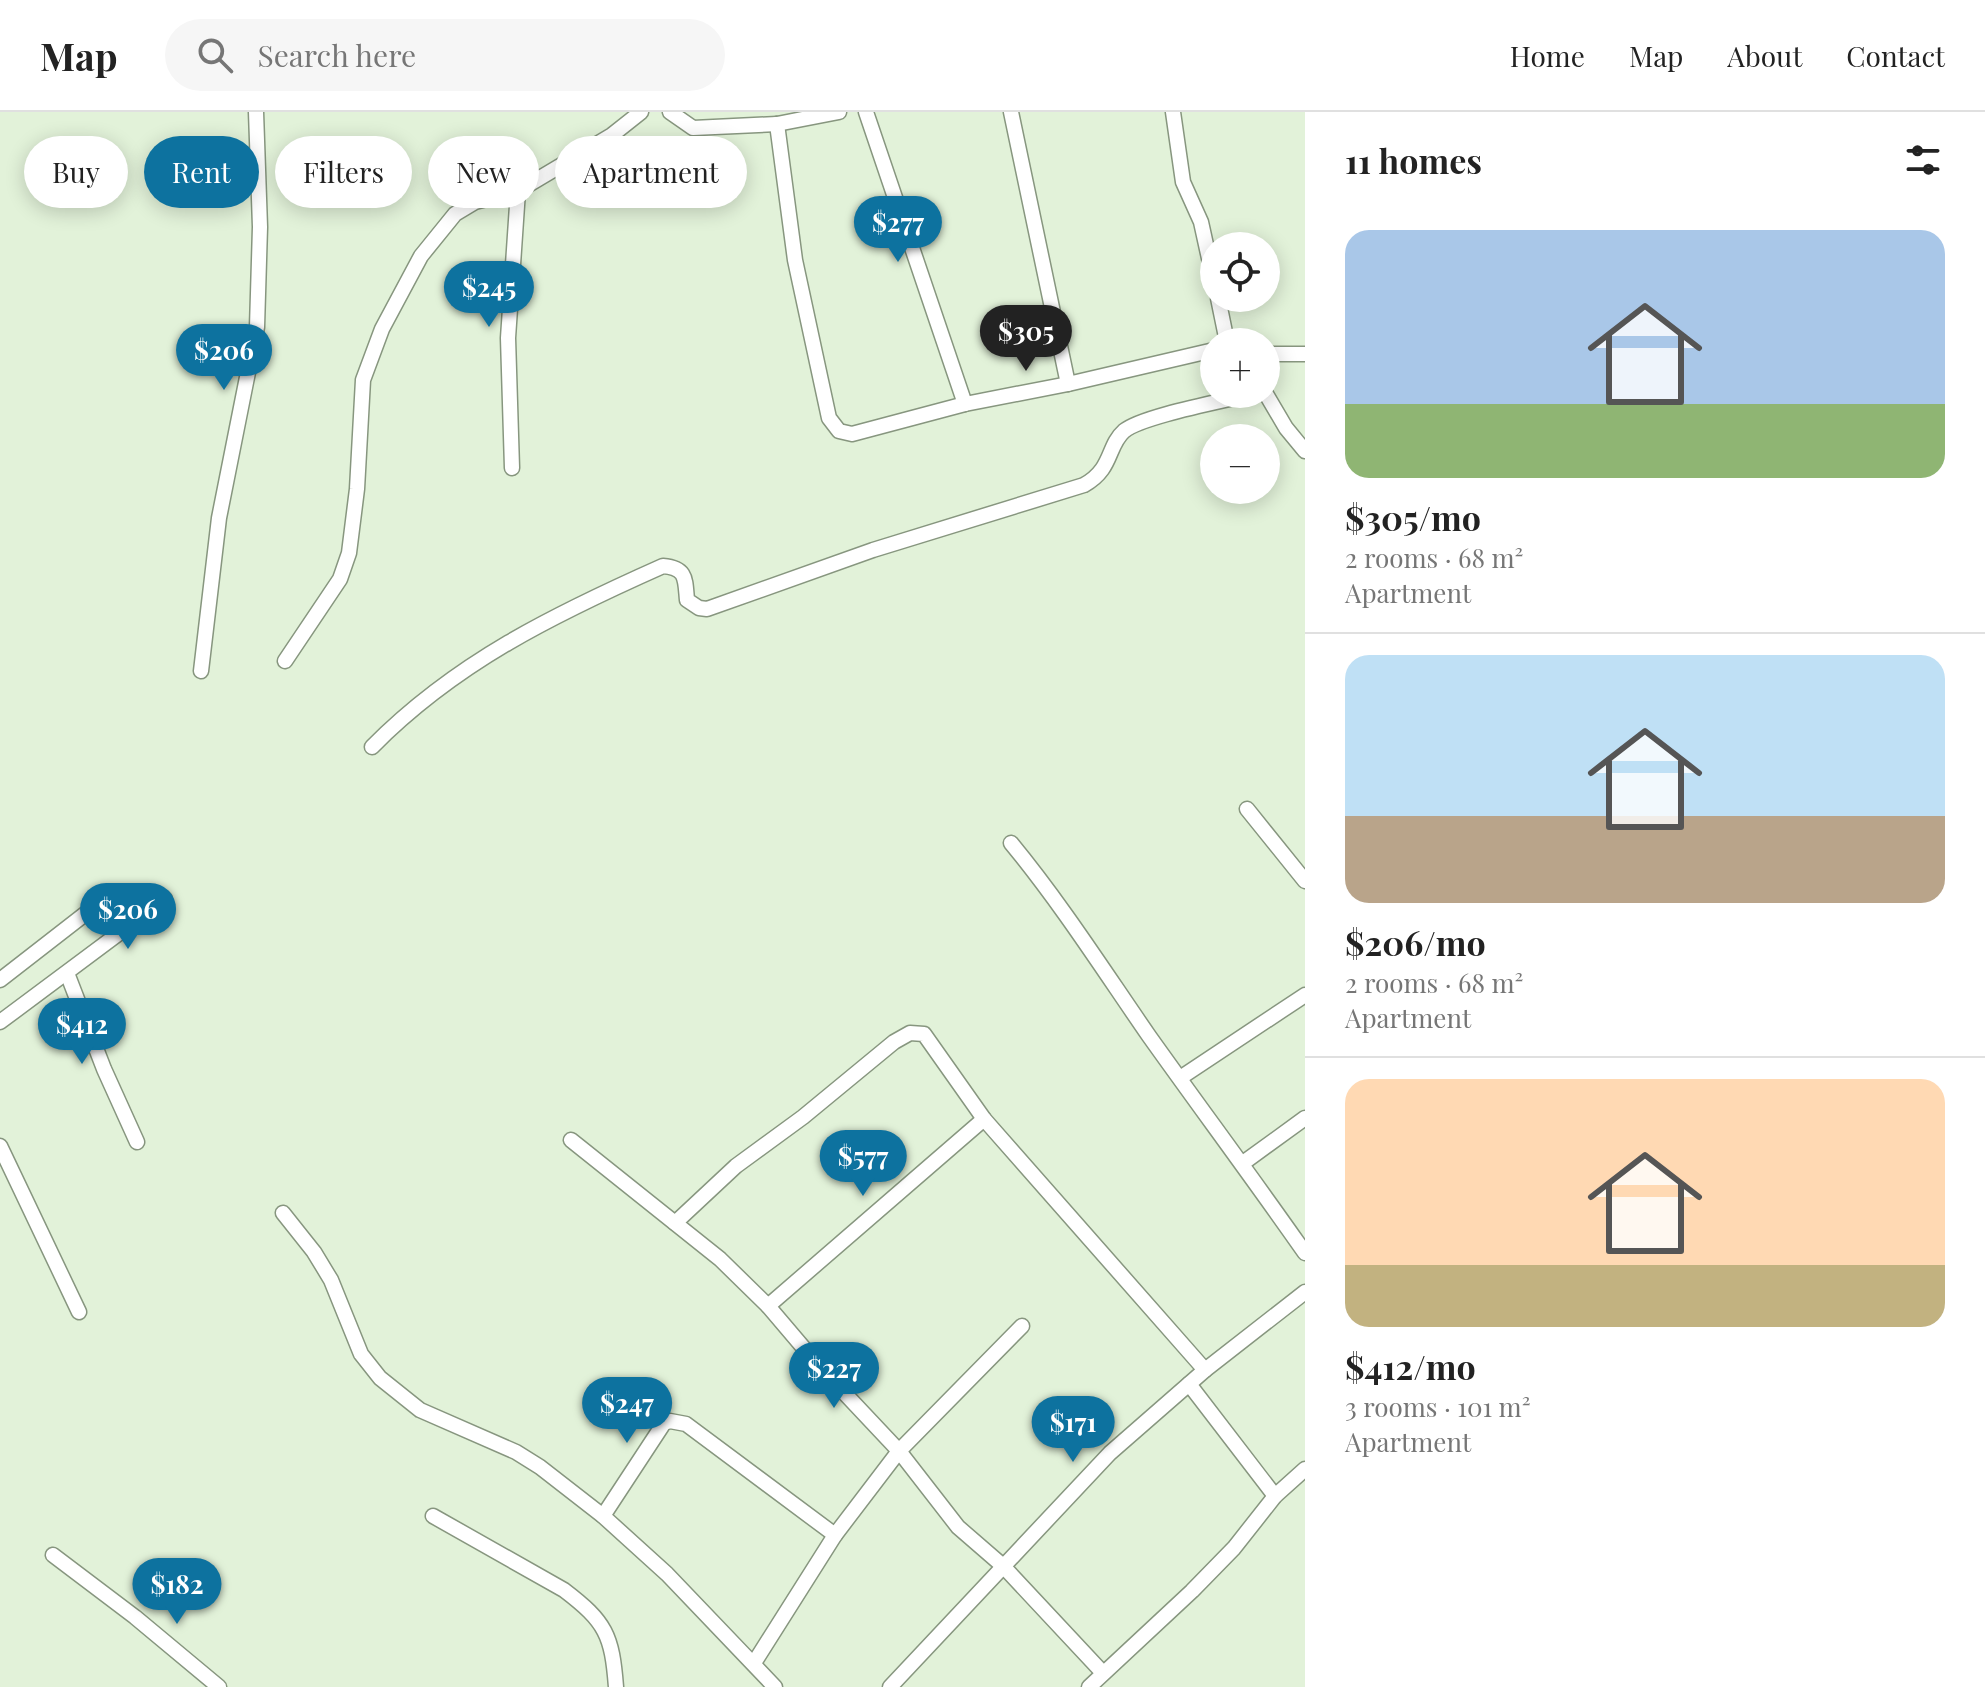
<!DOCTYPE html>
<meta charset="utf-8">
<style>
body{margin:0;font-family:"Playfair Display",serif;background:#f6f6f6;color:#222;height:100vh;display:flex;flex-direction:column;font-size:30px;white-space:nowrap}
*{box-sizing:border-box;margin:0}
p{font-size:26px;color:#767676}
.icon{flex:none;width:44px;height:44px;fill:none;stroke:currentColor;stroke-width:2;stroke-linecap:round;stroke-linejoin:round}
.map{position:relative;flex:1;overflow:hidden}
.sheet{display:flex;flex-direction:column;background:#fff;width:680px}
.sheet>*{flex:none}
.guide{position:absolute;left:24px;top:24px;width:760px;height:72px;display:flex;gap:16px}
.controls{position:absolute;left:1200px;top:120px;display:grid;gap:16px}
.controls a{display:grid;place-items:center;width:80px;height:80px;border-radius:50%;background:#fff;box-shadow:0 4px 20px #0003;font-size:40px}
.price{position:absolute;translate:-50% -68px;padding:0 18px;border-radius:28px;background:#0d729f;color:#fff;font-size:26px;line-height:52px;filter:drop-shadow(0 2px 4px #0008)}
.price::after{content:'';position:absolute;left:50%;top:48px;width:24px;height:18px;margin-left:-12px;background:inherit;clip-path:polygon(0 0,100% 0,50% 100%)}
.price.active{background:#222;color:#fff}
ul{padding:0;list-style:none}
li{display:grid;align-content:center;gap:16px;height:424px;padding:0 40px}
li+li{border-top:2px solid #e0e0e0}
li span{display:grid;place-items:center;height:248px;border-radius:24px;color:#555}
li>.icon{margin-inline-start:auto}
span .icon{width:144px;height:144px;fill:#fffc;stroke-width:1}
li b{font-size:34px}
h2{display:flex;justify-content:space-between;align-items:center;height:96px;padding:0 40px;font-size:34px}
.chip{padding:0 28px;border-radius:36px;background:#fff;box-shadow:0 4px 20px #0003;font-size:28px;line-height:72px}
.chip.active{background:#0d729f;color:#fff}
header{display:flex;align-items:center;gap:48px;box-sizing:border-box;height:112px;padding:0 40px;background:#fff;border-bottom:2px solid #e0e0e0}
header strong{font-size:38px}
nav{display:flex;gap:44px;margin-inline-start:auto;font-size:28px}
.search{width:560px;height:72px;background:#f6f6f6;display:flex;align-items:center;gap:20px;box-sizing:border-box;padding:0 28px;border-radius:44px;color:#767676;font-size:30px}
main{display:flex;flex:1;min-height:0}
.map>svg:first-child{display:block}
</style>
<header>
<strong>Map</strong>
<div class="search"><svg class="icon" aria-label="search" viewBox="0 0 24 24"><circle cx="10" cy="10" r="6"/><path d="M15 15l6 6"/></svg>Search here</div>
<nav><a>Home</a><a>Map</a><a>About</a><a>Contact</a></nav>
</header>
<main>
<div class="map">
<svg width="1305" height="1575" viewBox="0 0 1305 1575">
<rect width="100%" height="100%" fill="#e2f2d9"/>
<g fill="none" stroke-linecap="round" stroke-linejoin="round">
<defs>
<g id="street">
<polyline points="670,0 693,16 777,12 839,0"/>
<polyline points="866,0 965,292"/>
<polyline points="1011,0 1068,272"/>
<polyline points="1173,0 1183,70 1201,110 1214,169"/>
<polyline points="777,12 795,148 829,306 839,319 852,322 965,292 1068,272 1214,238"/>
<polyline points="1218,186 1227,230"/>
<polyline points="1266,242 1305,242"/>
<polyline points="1266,282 1286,316 1305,339"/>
<polyline points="512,356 508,226 518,79"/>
<polyline points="285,549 340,467 349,441 357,377 363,268 382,217 421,144 455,102 475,90 518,79 612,23 641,0"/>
<polyline points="201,559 219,406 257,215 260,115 256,0"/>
<path d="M372,635C456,550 555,502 663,454C687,456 685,467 687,488L699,496L707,497L873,438L1084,373C1113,357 1107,334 1124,319C1142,304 1224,289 1251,282"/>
<polyline points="1247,697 1305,769"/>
<path d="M1011,731C1062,793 1104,859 1149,924C1201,997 1254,1068 1305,1141"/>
<polyline points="67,861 104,957 137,1030"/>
<polyline points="0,868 85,802"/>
<polyline points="0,910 165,787"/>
<polyline points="1180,966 1305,883"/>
<polyline points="571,1028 720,1147 768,1194 819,1254 899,1339 958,1415 1003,1454 1103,1561"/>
<polyline points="0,1034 79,1200"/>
<polyline points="1243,1051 1305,1006"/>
<polyline points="283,1101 314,1140 331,1168 361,1242 380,1266 420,1298 516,1340 540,1355 603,1404 667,1462 775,1575"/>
<polyline points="675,1111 736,1054 803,1005 894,930 910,921 924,922 984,1007 1205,1258"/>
<polyline points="768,1194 984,1007"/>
<polyline points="1189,1272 1275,1384"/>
<path d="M433,1404L564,1478C606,1510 612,1523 616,1575"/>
<polyline points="603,1404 664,1311 670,1309 686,1312 835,1423"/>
<polyline points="53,1443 135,1505 219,1575"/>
<polyline points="754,1551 835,1423 899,1339 1022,1214"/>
<polyline points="890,1575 1110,1341 1205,1258 1305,1180"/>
<polyline points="1089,1575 1192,1479 1234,1436 1275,1384 1305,1357"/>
</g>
</defs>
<use href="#street" stroke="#87967f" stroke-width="17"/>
<use href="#street" stroke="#fff" stroke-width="14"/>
</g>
</svg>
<div class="controls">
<a><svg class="icon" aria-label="locate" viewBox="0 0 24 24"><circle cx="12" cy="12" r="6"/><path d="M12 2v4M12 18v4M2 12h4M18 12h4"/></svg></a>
<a>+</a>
<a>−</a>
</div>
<b class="price" style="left:898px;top:152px">$277</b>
<b class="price" style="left:489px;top:217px">$245</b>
<b class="price active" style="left:1026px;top:261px">$305</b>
<b class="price" style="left:224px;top:280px">$206</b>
<b class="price" style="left:128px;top:839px">$206</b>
<b class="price" style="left:82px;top:954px">$412</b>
<b class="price" style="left:863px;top:1086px">$577</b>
<b class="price" style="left:834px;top:1298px">$227</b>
<b class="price" style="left:627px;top:1333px">$247</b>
<b class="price" style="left:1073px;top:1352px">$171</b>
<b class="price" style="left:177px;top:1514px">$182</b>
<div class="guide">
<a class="chip">Buy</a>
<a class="chip active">Rent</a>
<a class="chip">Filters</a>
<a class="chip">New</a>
<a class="chip">Apartment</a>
</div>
</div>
<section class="sheet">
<h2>11 homes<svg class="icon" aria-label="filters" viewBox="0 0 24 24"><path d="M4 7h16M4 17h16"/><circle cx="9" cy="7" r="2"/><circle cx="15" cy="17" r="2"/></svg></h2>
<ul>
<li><span style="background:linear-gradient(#a9c7e8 70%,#8fb573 0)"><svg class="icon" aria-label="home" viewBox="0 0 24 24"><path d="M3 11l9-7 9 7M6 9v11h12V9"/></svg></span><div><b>$305/mo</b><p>2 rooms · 68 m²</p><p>Apartment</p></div></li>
<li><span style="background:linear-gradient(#bfe0f5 65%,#b9a48a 0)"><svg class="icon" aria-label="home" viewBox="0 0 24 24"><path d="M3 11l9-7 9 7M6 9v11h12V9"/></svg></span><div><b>$206/mo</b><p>2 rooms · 68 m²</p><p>Apartment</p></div></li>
<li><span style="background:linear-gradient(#ffd9b3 75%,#c2b280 0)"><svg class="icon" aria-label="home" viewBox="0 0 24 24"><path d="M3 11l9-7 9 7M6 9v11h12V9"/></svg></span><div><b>$412/mo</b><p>3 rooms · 101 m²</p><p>Apartment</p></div></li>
</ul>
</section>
</main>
